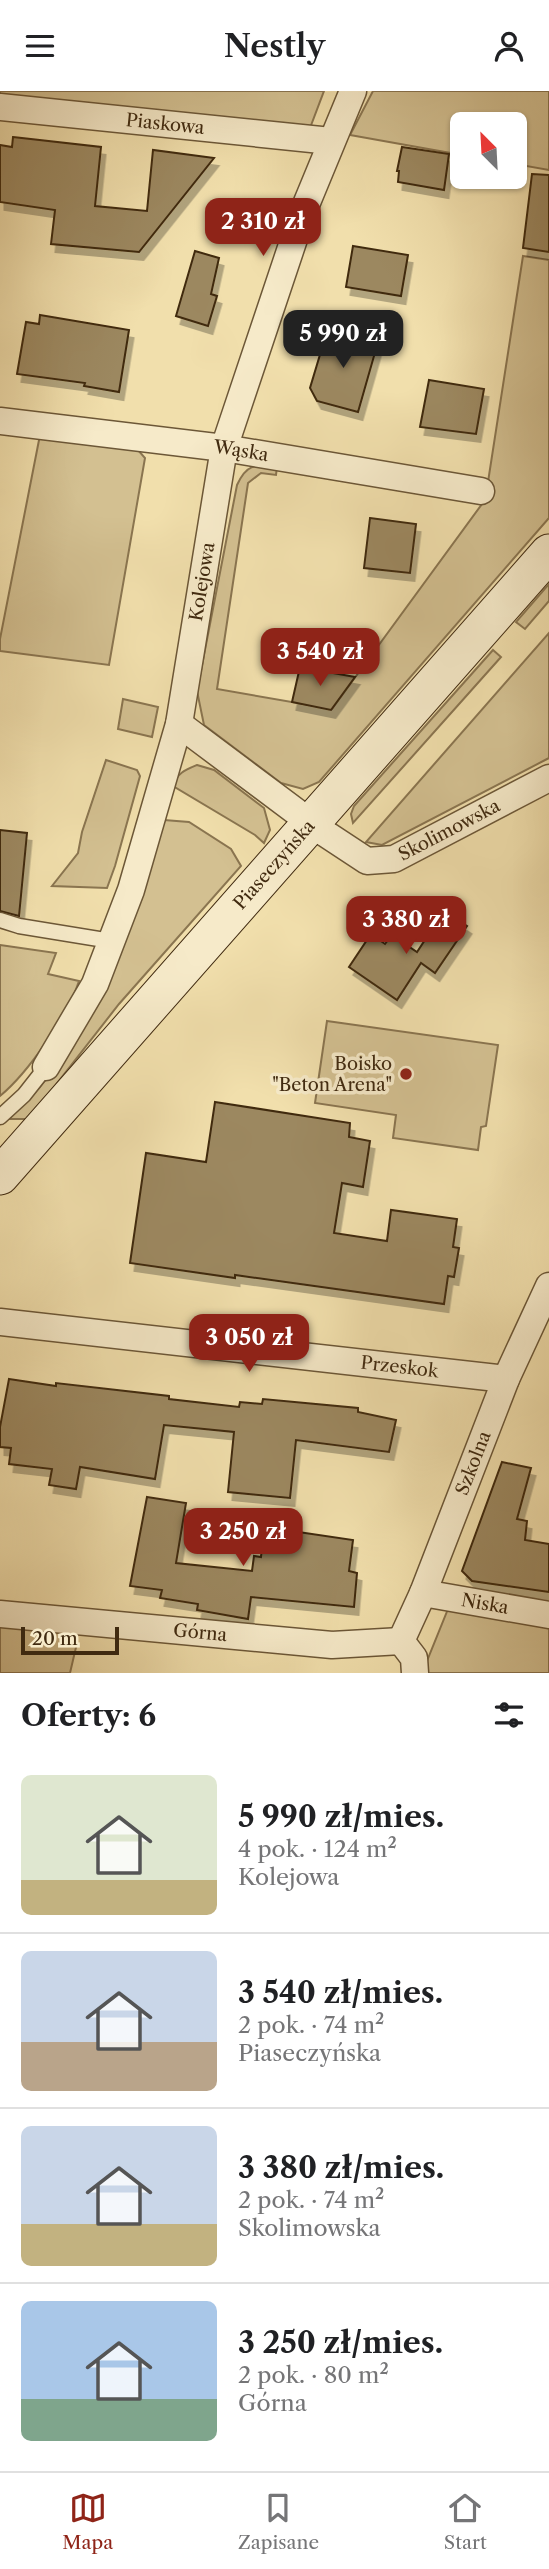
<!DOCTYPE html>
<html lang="pl">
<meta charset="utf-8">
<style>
body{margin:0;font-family:"Libre Caslon Text",serif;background:#f2f2f2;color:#202124;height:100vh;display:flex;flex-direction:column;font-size:26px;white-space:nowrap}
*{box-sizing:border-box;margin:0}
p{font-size:23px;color:#757577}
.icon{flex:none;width:38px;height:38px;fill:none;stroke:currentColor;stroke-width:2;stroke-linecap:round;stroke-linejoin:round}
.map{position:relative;height:1582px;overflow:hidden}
.sheet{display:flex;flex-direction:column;background:#fff;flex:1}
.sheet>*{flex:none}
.needle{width:46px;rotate:336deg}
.tools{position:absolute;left:450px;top:21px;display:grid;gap:14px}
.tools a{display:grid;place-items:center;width:77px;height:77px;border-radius:10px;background:#fff;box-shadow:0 2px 5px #0004;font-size:35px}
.scale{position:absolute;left:21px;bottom:18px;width:98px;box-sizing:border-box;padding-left:7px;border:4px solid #402a10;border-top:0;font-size:19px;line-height:24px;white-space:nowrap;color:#402a10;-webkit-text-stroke:5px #f6eac9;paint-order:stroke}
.price{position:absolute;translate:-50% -60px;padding:0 16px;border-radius:14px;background:#8f2418;color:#fff;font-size:23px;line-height:46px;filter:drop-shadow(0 2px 4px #0008)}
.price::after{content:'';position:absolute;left:50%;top:42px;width:21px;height:16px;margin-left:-10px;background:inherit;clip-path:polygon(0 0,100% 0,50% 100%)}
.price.current{background:#222;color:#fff}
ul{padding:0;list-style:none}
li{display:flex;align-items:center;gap:21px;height:175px;padding:0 21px}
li+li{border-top:2px solid #e0e0e0}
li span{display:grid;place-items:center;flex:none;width:196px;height:140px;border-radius:10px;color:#555}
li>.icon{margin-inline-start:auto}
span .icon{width:84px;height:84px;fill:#fffc;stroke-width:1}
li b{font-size:30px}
h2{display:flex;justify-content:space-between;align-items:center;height:84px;padding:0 21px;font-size:30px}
header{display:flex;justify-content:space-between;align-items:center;height:91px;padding:0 21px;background:#fff;font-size:32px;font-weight:600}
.menu{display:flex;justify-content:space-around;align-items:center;height:98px;border-top:2px solid #e0e0e0;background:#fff;font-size:19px;color:#757577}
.menu a{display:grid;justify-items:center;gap:4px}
.menu .current{color:#8f2418}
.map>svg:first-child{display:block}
</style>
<header><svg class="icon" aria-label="menu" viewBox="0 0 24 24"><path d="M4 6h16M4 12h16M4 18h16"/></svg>Nestly<svg class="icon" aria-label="person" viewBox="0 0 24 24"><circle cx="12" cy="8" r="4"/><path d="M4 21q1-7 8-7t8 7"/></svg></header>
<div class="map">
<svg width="549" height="1582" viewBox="0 0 549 1582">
<defs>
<filter id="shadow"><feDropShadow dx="4.5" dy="8" stdDeviation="0" flood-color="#0004"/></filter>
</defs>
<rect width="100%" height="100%" fill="#f1dfac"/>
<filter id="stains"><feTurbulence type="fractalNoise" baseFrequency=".00286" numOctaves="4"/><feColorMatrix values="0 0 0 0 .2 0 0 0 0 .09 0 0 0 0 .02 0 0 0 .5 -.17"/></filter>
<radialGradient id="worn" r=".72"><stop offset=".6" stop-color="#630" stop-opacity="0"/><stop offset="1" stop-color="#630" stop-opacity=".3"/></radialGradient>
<g fill="#d3c091" stroke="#8a7550" stroke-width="2">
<polygon points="0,0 324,0 310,37 0,5"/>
<polygon points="373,0 549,0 549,79 515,73 514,33 462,33 462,64 350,44"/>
<path d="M523,165L549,169V427L319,691L303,698L281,692L204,634L197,600L237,394C247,372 255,374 277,376L276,384L261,382L248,392L217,598L332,618L482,413L488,391Z"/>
<polygon points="40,344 138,359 145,367 109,574 0,560 0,548"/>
<polygon points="549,493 549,510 525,538 516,531"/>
<polygon points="549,542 549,667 382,754 366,751"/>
<polygon points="493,559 501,566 353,732 351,723 354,715"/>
<polygon points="123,608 158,616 152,646 118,638"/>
<polygon points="106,669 137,679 140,685 115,775 107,797 52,795 78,762 82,741"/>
<path d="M197,674L214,679L264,717L270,739L264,752L255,744L173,695C177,682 185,679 197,674Z"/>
<polygon points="164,729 189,731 231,758 241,775 119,913 29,1028 9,1028 39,997 73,954"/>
<path d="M0,854L56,862L48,883L79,890C68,924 28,982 0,1005Z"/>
<polygon points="327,930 498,954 486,1035 481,1036 478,1059 393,1047 396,1024 315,1012"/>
<polygon points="448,1518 549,1531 549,1582 427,1582 427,1570"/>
<polygon points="0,1530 68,1536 77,1552 70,1582 0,1582"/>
</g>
<g fill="#9c8861" stroke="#402a10" stroke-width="2" filter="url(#shadow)">
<polygon points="13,46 101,56 95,115 147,120 153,59 214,67 139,161 51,153 55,119 0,111 0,54 12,56"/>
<polygon points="402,56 449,63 444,99 398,91 399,80 397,80"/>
<polygon points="532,83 549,84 549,161 523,157"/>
<polygon points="353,155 408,164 401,205 346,196"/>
<polygon points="195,160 219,167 211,203 217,205 208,235 176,225"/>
<polygon points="40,224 129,239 119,301 84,295 85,292 17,283 26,231 39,233"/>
<polygon points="328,237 378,251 358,321 317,310 310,297"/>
<polygon points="429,289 484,298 476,343 420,336"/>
<polygon points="370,427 416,433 410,482 364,477"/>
<polygon points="300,576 355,586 331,619 292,611"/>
<polygon points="0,739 27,742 19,825 0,820"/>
<polygon points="444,820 467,835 435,882 421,872 397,909 349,876 371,843 385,853 392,844 417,861"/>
<polygon points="215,1011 350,1032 349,1046 370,1050 363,1096 342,1092 334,1142 387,1150 391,1119 457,1128 453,1156 459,1157 454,1186 448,1185 444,1213 235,1184 235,1187 130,1172 146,1062 206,1071"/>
<polygon points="9,1288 56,1295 56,1292 169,1305 169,1308 239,1316 240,1311 262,1313 263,1308 358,1317 358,1321 396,1329 389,1361 296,1349 290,1407 228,1401 234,1341 164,1334 155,1388 80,1376 76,1398 49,1394 52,1378 9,1373 11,1357 0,1356 0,1336"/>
<polygon points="502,1371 531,1377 517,1428 527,1430 525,1449 549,1453 549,1501 472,1490 462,1480"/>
<polygon points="147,1406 186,1412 176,1472 252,1480 254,1465 261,1466 264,1436 353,1449 349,1480 357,1482 354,1516 251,1506 248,1528 197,1519 198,1513 160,1507 162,1499 130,1495"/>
</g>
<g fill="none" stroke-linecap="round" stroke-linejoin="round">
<defs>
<g id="lane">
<polyline points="0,829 19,835 111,850"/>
<polyline points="0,1026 24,1004 46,976"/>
</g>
<g id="street">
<path id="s1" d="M0,16L331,50"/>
<path id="s2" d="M0,330L224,357L481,400"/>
<path id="s3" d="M179,633L326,743L367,770L394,768L549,687"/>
<path id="s4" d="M46,976L95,893L131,799L179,633L224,357L303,121L353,0"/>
<path id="s5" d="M0,1231L506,1288"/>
<path id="s6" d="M423,1502L549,1524"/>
<path id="s7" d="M0,1523L332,1554L401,1550"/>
<path id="s8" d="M401,1550L423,1502L506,1288L549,1195"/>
<polyline points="401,1550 414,1567 415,1582"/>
</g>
<g id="secondary">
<path id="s9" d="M0,1085L549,462"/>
</g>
</defs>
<use href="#lane" stroke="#6c5737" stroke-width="17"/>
<use href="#street" stroke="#6c5737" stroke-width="29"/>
<use href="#secondary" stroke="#402a10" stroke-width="39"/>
<use href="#lane" stroke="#f6eac9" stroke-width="14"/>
<use href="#street" stroke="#f6eac9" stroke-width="26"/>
<use href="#secondary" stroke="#f6eac9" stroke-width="37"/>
</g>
<circle fill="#8f2418" stroke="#f6eac9" stroke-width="2.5" cx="406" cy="983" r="7"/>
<g text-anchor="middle" stroke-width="7" stroke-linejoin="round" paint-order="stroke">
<g font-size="18" fill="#402a10" stroke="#f6eac9">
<text dy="6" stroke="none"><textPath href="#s1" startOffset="166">Piaskowa</textPath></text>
<text dy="6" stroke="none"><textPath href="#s2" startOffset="243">Wąska</textPath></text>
<text dy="6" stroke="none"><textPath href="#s4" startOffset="514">Kolejowa</textPath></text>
<text dy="6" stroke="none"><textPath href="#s3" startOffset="322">Skolimowska</textPath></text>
<text dy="6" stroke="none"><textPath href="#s9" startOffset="415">Piaseczyńska</textPath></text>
<text dy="6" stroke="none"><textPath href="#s5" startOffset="402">Przeskok</textPath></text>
<text dy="6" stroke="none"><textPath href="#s8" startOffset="192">Szkolna</textPath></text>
<text dy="6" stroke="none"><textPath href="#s6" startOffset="63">Niska</textPath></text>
<text dy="6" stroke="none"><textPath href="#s7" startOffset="201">Górna</textPath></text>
</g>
<g font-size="18" fill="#402a10" stroke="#f6eac9" text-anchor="end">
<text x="392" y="979">Boisko<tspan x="392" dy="21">"Beton Arena"</tspan></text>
</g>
</g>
<rect width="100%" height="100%" filter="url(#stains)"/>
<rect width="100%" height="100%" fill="url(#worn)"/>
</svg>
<div class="tools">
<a><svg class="needle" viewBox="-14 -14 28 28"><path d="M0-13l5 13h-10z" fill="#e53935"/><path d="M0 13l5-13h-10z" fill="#757577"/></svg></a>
</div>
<div class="scale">20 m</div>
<b class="price" style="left:263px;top:167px">2 310 zł</b>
<b class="price current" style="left:343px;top:279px">5 990 zł</b>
<b class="price" style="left:320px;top:597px">3 540 zł</b>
<b class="price" style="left:406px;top:865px">3 380 zł</b>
<b class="price" style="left:249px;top:1283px">3 050 zł</b>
<b class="price" style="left:243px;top:1477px">3 250 zł</b>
</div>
<section class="sheet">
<h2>Oferty: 6<svg class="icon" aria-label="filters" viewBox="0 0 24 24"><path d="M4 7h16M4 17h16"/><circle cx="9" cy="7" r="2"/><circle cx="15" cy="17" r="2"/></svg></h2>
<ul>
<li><span style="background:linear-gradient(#dfe7d0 75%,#c2b280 0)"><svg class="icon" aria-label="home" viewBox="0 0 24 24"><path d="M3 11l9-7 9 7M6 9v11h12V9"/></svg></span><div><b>5 990 zł/mies.</b><p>4 pok. · 124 m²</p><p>Kolejowa</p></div></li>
<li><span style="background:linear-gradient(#c9d6e8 65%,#b9a48a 0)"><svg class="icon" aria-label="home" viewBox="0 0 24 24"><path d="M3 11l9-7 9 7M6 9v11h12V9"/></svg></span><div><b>3 540 zł/mies.</b><p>2 pok. · 74 m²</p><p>Piaseczyńska</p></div></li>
<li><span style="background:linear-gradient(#c9d6e8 70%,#c2b280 0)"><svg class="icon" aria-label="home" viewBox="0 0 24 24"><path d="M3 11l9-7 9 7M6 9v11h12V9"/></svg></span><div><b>3 380 zł/mies.</b><p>2 pok. · 74 m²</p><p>Skolimowska</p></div></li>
<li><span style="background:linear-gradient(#a9c7e8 70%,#7fa58c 0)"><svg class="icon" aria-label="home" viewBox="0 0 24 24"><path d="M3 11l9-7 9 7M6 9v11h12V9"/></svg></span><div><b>3 250 zł/mies.</b><p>2 pok. · 80 m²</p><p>Górna</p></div></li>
</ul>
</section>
<nav class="menu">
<a class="current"><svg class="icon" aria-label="map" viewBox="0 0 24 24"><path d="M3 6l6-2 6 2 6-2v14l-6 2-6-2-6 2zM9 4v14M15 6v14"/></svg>Mapa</a>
<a><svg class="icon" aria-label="saved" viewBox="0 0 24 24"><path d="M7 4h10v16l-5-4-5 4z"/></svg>Zapisane</a>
<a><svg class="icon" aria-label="home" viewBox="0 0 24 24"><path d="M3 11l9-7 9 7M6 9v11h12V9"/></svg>Start</a>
</nav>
